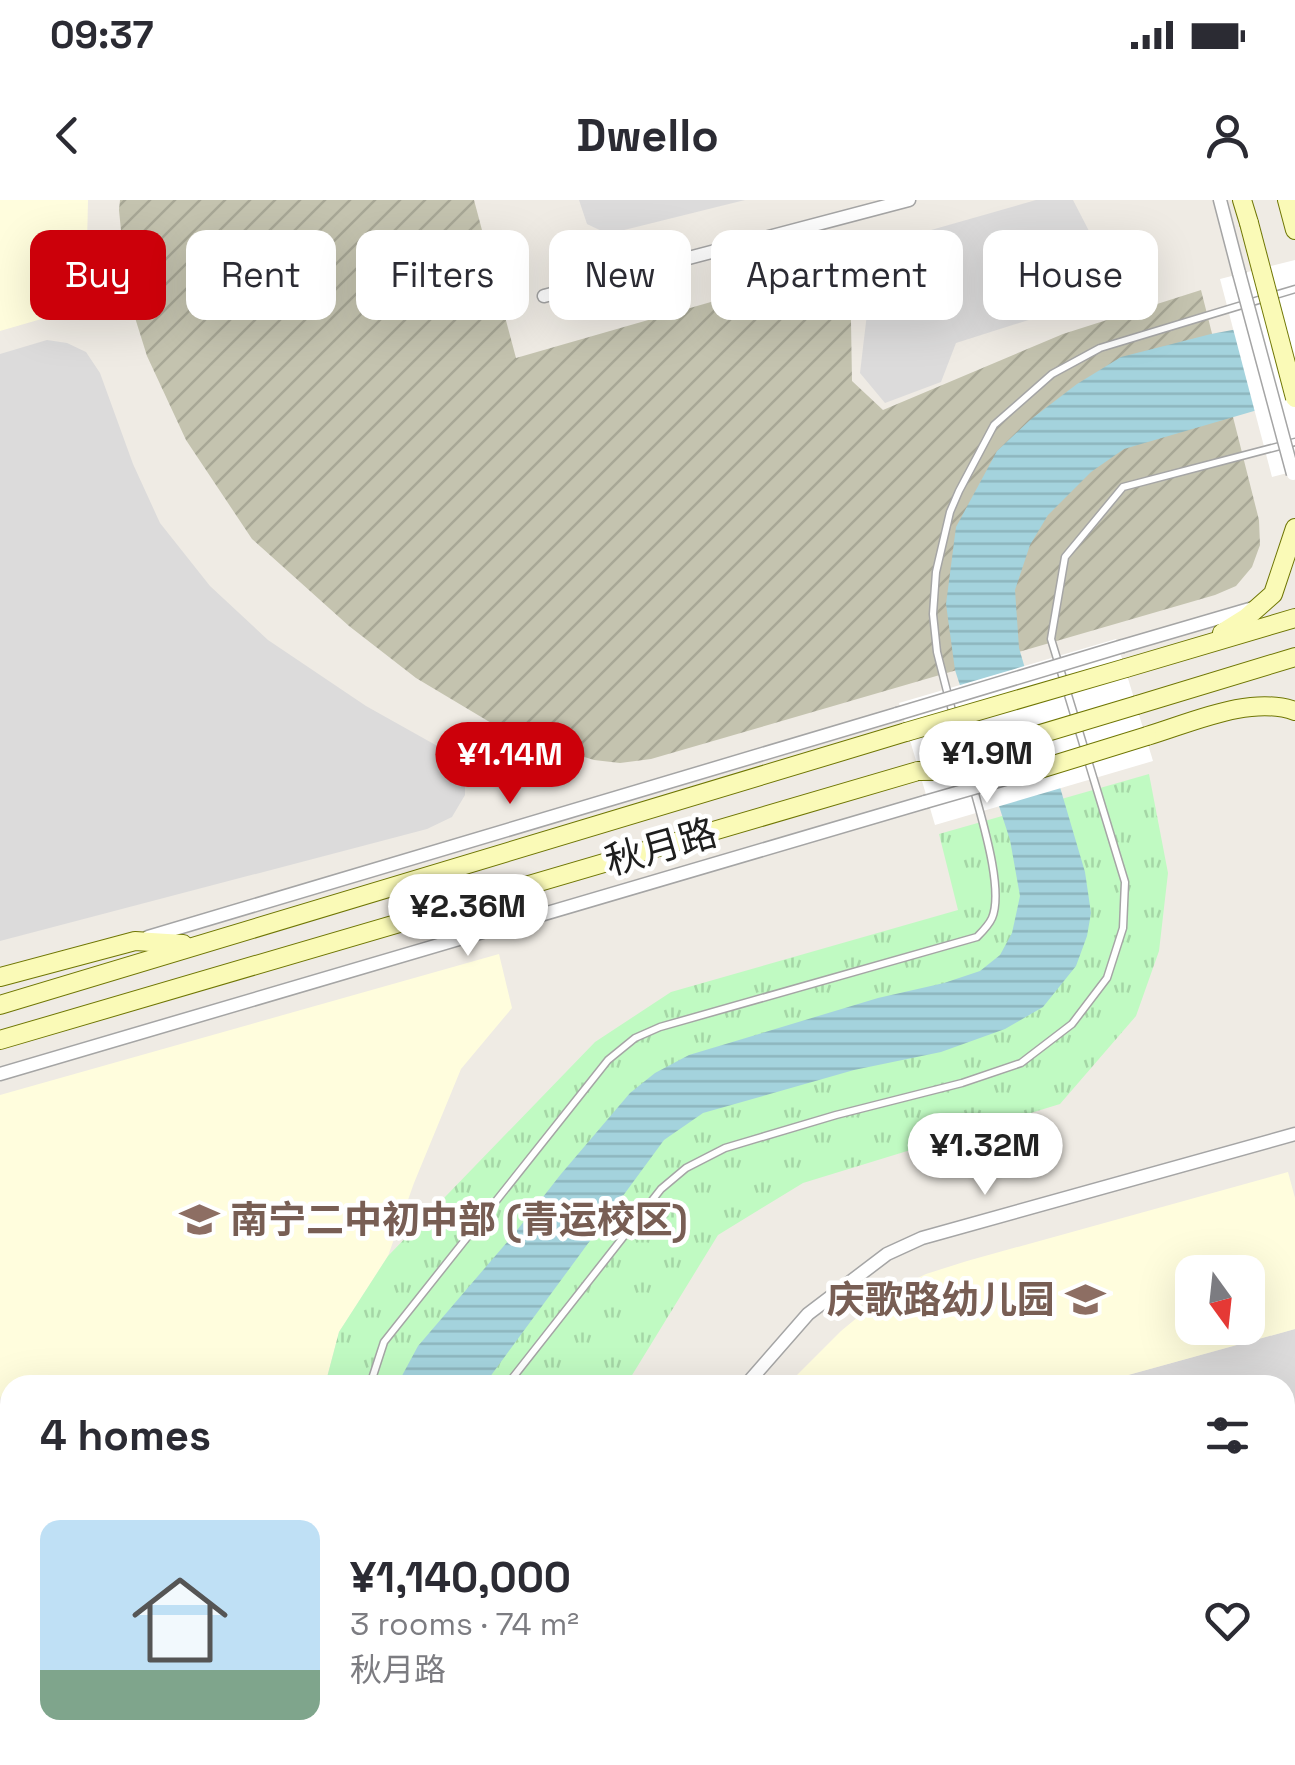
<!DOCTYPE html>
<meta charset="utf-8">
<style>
body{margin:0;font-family:"Space Grotesk","Noto Sans SC",sans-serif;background:#f2f2f3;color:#2b2b33;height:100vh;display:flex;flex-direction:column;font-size:38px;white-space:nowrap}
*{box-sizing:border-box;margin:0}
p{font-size:32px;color:#7c7c81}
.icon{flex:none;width:55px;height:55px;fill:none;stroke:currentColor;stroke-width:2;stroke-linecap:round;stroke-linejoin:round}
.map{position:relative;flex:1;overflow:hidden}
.panel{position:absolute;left:0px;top:1175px;width:1295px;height:390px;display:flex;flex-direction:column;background:#fff;border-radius:30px 30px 0 0;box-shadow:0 10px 40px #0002}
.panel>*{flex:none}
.banner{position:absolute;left:30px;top:30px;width:1235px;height:90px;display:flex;gap:20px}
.needle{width:65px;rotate:165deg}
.buttons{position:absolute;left:1175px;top:1055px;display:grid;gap:20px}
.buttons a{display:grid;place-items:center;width:90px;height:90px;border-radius:20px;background:#fff;box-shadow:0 10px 40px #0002;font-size:50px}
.price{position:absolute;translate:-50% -85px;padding:0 22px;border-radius:35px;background:#fff;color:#222;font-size:32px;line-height:65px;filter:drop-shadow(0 2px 5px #0008)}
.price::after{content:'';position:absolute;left:50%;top:60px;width:30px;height:22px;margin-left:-15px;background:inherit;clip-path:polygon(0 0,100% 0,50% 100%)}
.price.active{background:#cc000a;color:#fff}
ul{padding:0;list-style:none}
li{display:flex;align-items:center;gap:30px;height:250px;padding:0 40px}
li+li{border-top:2px solid #e1e1e2}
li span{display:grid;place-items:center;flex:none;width:280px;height:200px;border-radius:20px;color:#555}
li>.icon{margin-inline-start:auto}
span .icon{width:120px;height:120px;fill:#fffc;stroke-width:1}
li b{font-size:42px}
h2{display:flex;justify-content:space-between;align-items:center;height:120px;padding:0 40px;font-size:42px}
.chip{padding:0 35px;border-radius:20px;background:#fff;box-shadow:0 10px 40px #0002;font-size:35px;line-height:90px}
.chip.active{background:#cc000a;color:#fff}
.status{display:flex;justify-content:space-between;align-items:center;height:70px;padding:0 50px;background:#fff;direction:ltr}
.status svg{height:28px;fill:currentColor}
header{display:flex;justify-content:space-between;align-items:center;height:130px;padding:0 40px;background:#fff;font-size:45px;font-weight:700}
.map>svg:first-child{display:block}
</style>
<div class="status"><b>09:37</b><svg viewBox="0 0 49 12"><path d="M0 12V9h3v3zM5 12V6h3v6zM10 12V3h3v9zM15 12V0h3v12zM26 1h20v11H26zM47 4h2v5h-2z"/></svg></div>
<header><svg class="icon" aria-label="back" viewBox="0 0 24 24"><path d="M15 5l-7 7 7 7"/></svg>Dwello<svg class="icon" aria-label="person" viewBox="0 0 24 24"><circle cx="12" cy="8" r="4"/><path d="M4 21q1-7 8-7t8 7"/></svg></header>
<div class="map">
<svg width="1295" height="1565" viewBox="0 0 1295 1565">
<defs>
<pattern id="construction-furrows" width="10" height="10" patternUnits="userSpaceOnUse" patternTransform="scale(2.5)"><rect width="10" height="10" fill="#c4c3af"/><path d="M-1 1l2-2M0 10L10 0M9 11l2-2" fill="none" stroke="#a8a796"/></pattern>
<pattern id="park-tufts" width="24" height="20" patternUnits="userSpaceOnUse" patternTransform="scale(2.5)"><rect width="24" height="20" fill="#c0fac2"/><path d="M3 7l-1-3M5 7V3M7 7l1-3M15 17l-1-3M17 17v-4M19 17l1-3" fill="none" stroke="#a5d6a6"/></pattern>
<pattern id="water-rules" width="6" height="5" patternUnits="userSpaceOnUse" patternTransform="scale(2.5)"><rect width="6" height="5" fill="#a4d3dd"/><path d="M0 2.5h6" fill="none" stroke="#8db5bd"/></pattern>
</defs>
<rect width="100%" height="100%" fill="#efebe4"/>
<g fill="#dcdbdb">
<polygon points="579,0 745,0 608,34 587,24"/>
<polygon points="1036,0 1073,0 1120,91 956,143 941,182 885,203 860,173 875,46"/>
<polygon points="47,140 67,143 86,152 100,173 133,264 160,323 210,386 268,440 366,506 457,557 465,574 465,595 452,617 427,629 0,741 0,154"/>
<polygon points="1295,1129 1295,1450 1285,1458 1285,1185 1092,1185"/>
</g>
<g fill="#fffddd" fill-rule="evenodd">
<polygon points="0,0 88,0 86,90 78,102 69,111 0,131"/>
<polygon points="499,754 512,808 461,869 414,983 388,1056 339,1132 325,1185 10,1185 10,1233 0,1196 0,895"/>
<path d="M1288,972L1295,998V1129L1092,1185H787L841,1131L887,1093L926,1074L967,1061ZM1192,1072H1248V1128H1192Z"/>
<polygon points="639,1555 942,1555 904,1565 641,1565"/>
</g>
<polygon fill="url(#construction-furrows)" points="120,0 474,0 516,158 850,62 852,181 883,210 1063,134 1201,90 1259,320 1260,345 1252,367 1236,386 1215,395 651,559 620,563 594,560 508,533 416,478 349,426 252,339 186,240 147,156 127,92 119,10"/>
<g fill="url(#park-tufts)">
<polygon points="1149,574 1168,673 1159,751 1136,816 1060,904 803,983 718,1035 626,1185 325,1185 339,1132 388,1056 595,842 671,792 958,710 939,634"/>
<polygon points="178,1555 585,1555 586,1565 173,1565"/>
</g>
<g fill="url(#water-rules)">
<polygon points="1295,118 1295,199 1124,249 1091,272 1048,315 1030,345 1015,390 1019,448 1085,672 1091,713 1087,736 1076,766 1043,807 1005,829 941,852 854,870 703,913 664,940 484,1185 397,1185 418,1146 514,1034 561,974 630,893 655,873 689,855 878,798 944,783 980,771 1000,755 1012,733 1020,696 1010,640 955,470 946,404 956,327 997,251 1030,220 1077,184 1121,157 1211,134"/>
<polygon points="292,1555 403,1555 391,1565 284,1565"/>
</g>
<g fill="#fff">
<polygon points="1295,60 1295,271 1272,277 1220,79"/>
<polygon points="1116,439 1153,561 935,625 899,503"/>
</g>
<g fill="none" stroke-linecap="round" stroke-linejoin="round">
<defs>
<g id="service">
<polyline points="963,554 937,452 933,414 936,372 950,312 959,291 994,225 1052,174 1100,148 1295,89"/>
<path d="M370,1185L384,1142L608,860L635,838L660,827L977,737C982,732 989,725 992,718C1004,690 982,620 974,590"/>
<polyline points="507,1185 661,989 686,968 725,948 836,915 962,883 1021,863 1072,824 1107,778 1123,728 1125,682 1051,439 1065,357 1123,287 1295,242"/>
<polyline points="254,1565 262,1555"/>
<polyline points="421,1565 431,1555"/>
</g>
<g id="minor">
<polyline points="1220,0 1239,73"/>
<polyline points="544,96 909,0"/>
<polyline points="1123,446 1253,408"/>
<polyline points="148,737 897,514"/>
<polyline points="0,874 925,602"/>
<polyline points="746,1185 808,1114 887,1054 922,1038 1295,934"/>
<polyline points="612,1555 613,1565"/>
</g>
<g id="tertiary">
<polyline points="1285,1482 1295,1480"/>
<polyline points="1285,1518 1295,1515"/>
<polyline points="973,1565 1011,1555"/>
<polyline points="1108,1565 1145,1555"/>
</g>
<g id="secondary">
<polyline points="1242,0 1249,23"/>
<polyline points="1287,0 1295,30"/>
<polyline points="1222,433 1246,418 1273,394 1295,328"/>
<polyline points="1126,468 1295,418"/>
<polyline points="1137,505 1295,457"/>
<path d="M1147,536C1191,523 1250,495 1295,511"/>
<polyline points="0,777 135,741 183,744"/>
<polyline points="0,805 906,532"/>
<polyline points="0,840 918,571"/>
<polyline points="0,1518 10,1554"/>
</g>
</defs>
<use href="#service" stroke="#a5a5a5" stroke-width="9"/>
<use href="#minor" stroke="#a5a5a5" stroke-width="15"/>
<use href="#tertiary" stroke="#a5a5a5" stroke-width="18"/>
<use href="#secondary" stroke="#6f7604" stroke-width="20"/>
<use href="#service" stroke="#fff" stroke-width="6"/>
<use href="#minor" stroke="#fff" stroke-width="12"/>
<use href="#tertiary" stroke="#fff" stroke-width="15"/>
<use href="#secondary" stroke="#fafab7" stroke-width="18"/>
<defs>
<g id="minor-bridge">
<polyline points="1239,73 1293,274"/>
<polyline points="897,514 1123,446"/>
<polyline points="925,602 1019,575"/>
</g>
<g id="secondary-bridge">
<polyline points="1249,23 1295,198"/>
<polyline points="906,532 1126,468"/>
<polyline points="937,565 1137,505"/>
<polyline points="918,571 1037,570 1147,536"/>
</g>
</defs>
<use href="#minor-bridge" stroke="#a5a5a5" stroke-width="15" stroke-linecap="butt"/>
<use href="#secondary-bridge" stroke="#6f7604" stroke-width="20" stroke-linecap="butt"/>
<use href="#minor-bridge" stroke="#fff" stroke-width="12"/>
<use href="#secondary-bridge" stroke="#fafab7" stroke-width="18"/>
</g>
<defs>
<symbol id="school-bare" viewBox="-9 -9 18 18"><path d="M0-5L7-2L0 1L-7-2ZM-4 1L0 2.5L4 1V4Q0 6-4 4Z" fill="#8d6e63" stroke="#fff" stroke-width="2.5" paint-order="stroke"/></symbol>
</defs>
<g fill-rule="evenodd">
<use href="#school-bare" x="172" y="992" width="55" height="55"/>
<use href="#school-bare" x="1058" y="1072" width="55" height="55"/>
</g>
<g text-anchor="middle" stroke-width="9" stroke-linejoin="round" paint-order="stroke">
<g font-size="38" fill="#1e1e1e" stroke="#fff">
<text transform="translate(661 647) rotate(-16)" y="13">秋月路</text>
</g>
<g font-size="38" font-weight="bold" fill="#785e54" stroke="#fff" text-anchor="start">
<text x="230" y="1033">南宁二中初中部 (青运校区)</text>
<text x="1055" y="1113" text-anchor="end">庆歌路幼儿园</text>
</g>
</g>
</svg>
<div class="buttons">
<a><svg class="needle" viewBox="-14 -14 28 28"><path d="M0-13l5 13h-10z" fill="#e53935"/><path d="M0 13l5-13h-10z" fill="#7c7c81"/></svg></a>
</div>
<b class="price" style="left:987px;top:606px">¥1.9M</b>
<b class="price active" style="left:510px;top:607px">¥1.14M</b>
<b class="price" style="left:468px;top:759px">¥2.36M</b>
<b class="price" style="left:985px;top:998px">¥1.32M</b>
<div class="banner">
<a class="chip active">Buy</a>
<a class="chip">Rent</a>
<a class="chip">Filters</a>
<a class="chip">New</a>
<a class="chip">Apartment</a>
<a class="chip">House</a>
</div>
<section class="panel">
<h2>4 homes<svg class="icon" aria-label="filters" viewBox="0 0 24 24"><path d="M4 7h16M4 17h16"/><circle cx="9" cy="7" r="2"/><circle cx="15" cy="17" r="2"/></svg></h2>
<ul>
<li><span style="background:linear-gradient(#bfe0f5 75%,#7fa58c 0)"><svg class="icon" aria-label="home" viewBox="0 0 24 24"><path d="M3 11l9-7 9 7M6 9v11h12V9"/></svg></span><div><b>¥1,140,000</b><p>3 rooms · 74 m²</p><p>秋月路</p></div><svg class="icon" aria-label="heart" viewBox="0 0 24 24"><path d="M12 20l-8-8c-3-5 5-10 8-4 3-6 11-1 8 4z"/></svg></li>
</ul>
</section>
</div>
